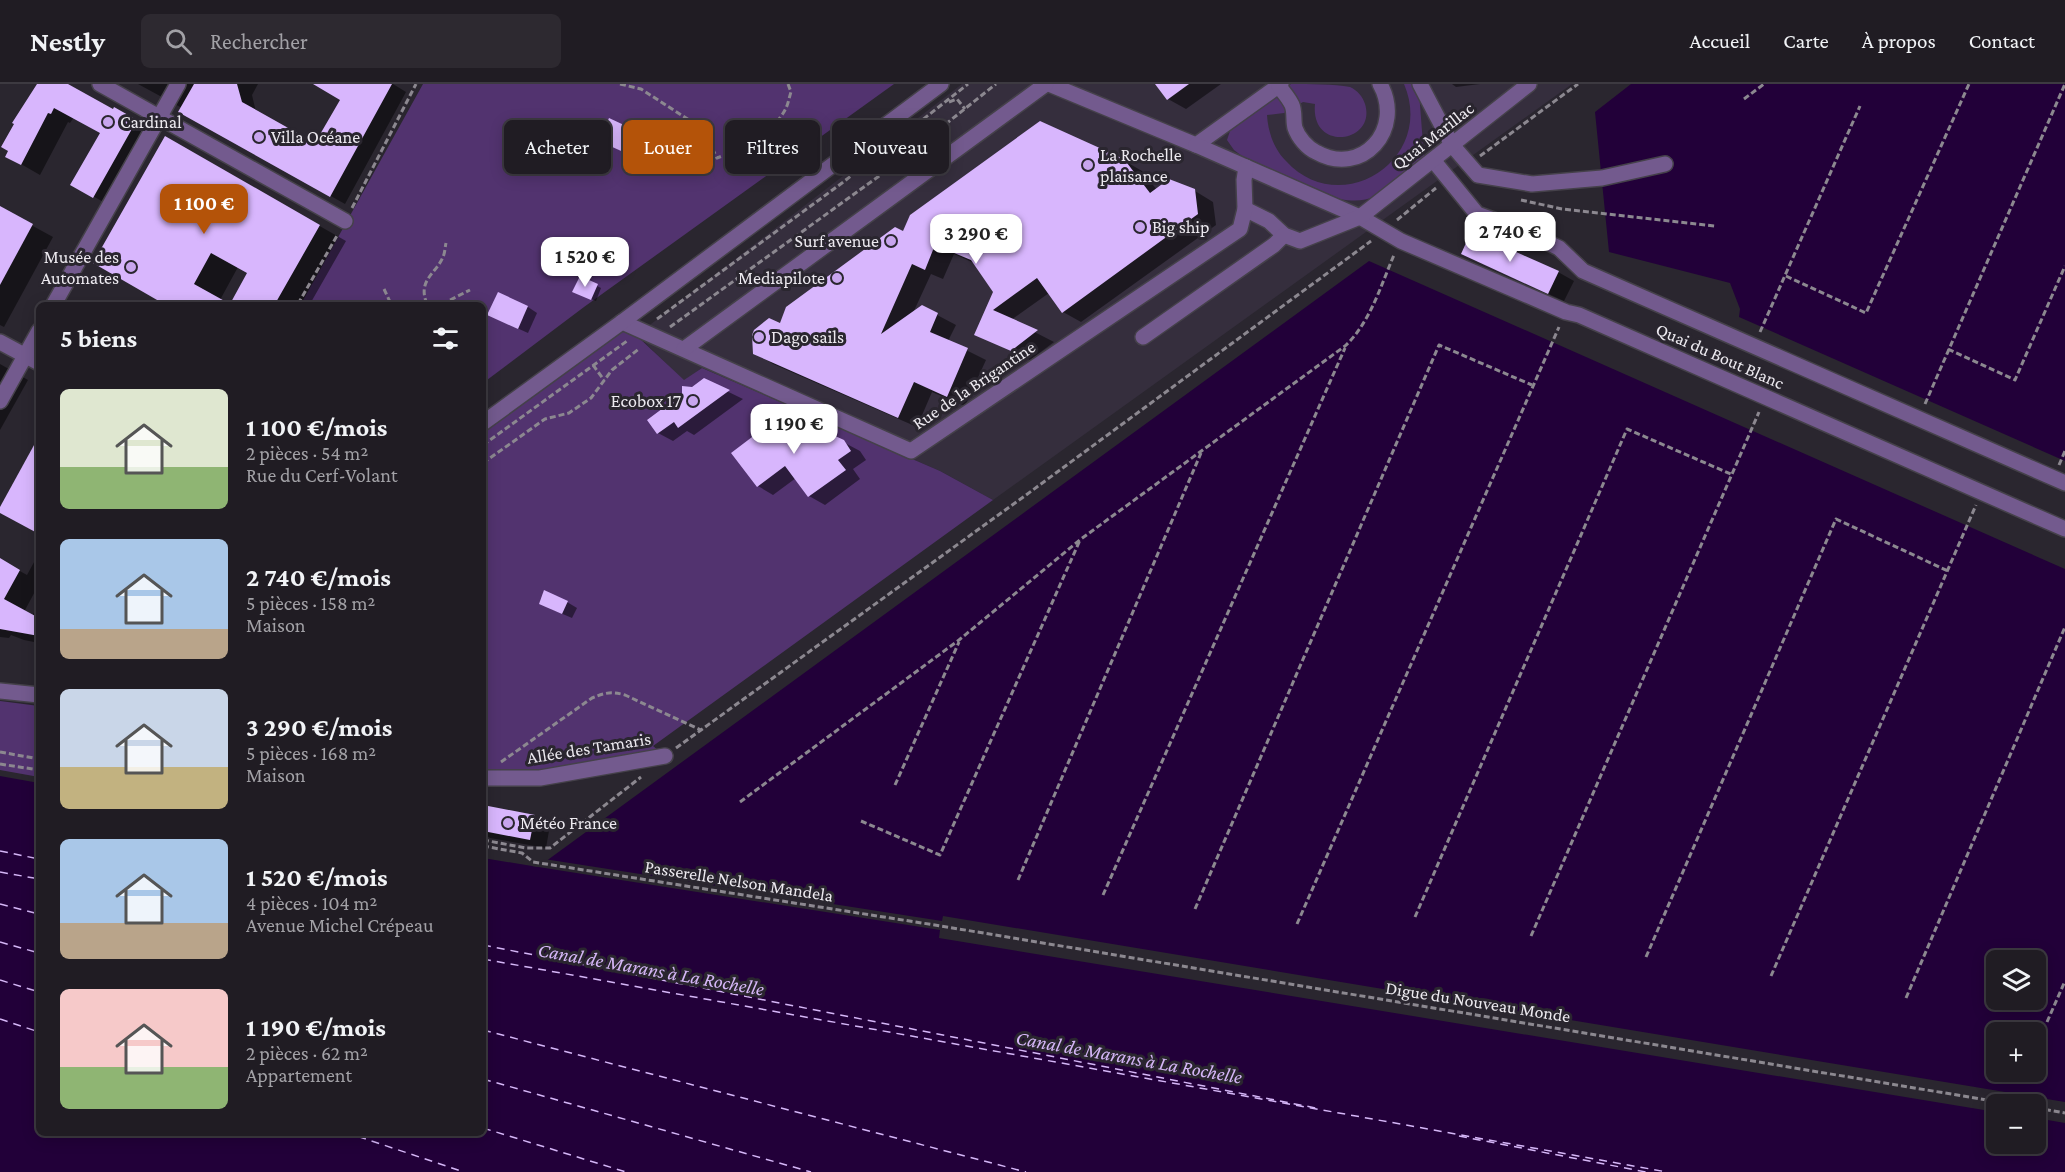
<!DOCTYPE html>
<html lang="fr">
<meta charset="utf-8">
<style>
body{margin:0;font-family:"Crimson Pro",serif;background:#2d2930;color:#f1f3f6;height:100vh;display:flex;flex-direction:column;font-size:22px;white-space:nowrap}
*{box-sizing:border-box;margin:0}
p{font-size:20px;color:#a2a1a6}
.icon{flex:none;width:33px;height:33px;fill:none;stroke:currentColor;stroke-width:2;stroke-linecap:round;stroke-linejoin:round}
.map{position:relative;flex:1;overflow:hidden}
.side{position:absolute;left:36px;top:218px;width:450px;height:834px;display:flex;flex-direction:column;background:#201c23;border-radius:9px;box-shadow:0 3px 15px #0003,0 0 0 2px #3d3a41}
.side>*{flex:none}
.banner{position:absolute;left:504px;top:36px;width:570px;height:54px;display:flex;gap:12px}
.fabs{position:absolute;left:1986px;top:866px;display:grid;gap:12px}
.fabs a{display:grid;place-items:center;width:60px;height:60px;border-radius:9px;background:#201c23;box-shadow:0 3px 15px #0003,0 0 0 2px #3d3a41;font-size:30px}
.price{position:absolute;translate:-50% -51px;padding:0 14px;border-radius:12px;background:#fff;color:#222;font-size:20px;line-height:39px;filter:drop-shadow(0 2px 3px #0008)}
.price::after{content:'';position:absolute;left:50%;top:36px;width:18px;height:14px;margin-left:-9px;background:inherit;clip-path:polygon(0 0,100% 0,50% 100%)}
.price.selected{background:#b45309;color:#fff}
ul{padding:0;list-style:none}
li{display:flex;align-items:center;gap:18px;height:150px;padding:0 24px}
li span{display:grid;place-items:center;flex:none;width:168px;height:120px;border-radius:9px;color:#555}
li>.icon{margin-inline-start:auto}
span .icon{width:72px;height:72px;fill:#fffc;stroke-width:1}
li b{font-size:26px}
h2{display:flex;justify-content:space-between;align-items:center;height:72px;padding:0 24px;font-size:26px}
.tag{padding:0 21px;border-radius:9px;background:#201c23;box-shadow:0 3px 15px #0003,0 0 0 2px #3d3a41;font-size:21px;line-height:54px}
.tag.selected{background:#b45309;color:#fff}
header{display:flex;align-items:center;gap:36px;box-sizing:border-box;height:84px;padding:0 30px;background:#201c23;border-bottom:2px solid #3d3a41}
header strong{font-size:28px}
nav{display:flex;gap:33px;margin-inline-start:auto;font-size:21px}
.search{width:420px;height:54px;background:#2d2930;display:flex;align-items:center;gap:15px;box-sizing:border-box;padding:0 21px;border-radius:9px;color:#a2a1a6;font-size:22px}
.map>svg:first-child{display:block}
</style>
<header>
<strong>Nestly</strong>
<div class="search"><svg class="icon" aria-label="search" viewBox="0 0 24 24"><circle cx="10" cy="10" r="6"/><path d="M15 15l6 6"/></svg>Rechercher</div>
<nav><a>Accueil</a><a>Carte</a><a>À propos</a><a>Contact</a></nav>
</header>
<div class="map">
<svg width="2065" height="1088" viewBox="0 0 2065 1088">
<rect width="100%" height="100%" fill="#2a262f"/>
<polygon fill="#352e3d" points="962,0 1572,0 993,416 940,387 702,284 684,297 639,253 642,247"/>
<g fill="#52336f">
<polygon points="423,0 894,0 584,223 483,299 483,220 301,220"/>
<path d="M1291,0C1310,0 1334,0 1350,3C1357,6 1363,13 1365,20C1377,59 1310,69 1315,20L1303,18L1284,29L1267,31C1268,48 1274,65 1286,77C1341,137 1436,75 1404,0H1414L1419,8L1424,73C1396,98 1381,123 1340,115L1242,72L1234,66L1227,56L1230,47L1236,39Z"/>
<polygon points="622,238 684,296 702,284 940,387 993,416 653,662 665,672 483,694 483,339"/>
<polygon points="0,617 39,622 39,693 0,686"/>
</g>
<g fill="#220039" fill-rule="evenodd">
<polygon points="1631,0 2065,0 2065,377 1739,233 1740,225 1730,199 1609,168 1595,28"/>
<path d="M1369,177L2065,485V1088H0V692L39,699V1048H483V774L538,783ZM1996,876H2036V915H1996ZM1996,948H2036V987H1996ZM1996,1020H2036V1059H1996Z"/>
</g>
<polygon fill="#2a262f" points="544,775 942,837 943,832 2065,1018 2065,1039 2036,1034 2036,1020 1996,1020 1996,1028 939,854 940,846 532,782 532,779 537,780"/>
<g fill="#0007">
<polygon points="39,0 67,0 155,48 112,123 72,100 102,48 74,33 70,39 68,38 40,91 7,72 16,39 14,38"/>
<polygon points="138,0 258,0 252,11 256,28 316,61 342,15 315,0 393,0 406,8 345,120 180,27 182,24"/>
<polygon points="1157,0 1221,0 1186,25 1168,15"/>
<polygon points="1452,0 1480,0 1456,3"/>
<polygon points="609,36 649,55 640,75 611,62"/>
<polygon points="165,54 346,157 310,220 231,220 249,189 238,183 220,216 227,220 167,220 95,178"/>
<polygon points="1123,76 1142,87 1157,106 1195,107 1213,118 1216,141 1081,238 1063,228 1049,209 1011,236 1054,258 1030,276 976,250 995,207 974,179 954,170 943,195 931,190 913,229 922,223 956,241 948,257 986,276 965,322 932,308 917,343 773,280 755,269 780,241 904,149"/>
<polygon points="0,124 53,153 4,243 0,241"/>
<polygon points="1479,178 1558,188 1574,197 1564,217"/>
<polygon points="597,202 601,204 596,217 579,210"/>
<polygon points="528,223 537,229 528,249 499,236"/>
<polygon points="0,280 28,296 0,346"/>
<polygon points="704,296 743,315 694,351 687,347 673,357 658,349 649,337"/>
<polygon points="843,358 860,367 866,376 853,385 860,395 825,421 809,412 796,394 773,411 758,402 733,369"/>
<polygon points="39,469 39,500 24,528 32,532 39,520 39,559 24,556 11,551 9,554 0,553 0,476 27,491"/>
<polygon points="567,518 577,524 572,534 551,525"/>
<polygon points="483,723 534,732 550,741 546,764 490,754 483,750"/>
</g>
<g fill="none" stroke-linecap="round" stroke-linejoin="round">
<g stroke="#d5b6f7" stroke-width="1.5" stroke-dasharray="8 6" stroke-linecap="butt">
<polyline points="0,767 39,775"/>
<polyline points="0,788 39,795"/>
<polyline points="0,820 39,830"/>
<polyline points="0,858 39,869"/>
<polyline points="483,861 1321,1025"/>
<polyline points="483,875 1667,1088"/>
<polyline points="0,896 39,908"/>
<polyline points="0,935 39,948"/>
<polyline points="483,946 1026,1088"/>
<polyline points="483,995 811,1088"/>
<polyline points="483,1044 626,1088"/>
<polyline points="345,1048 464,1088"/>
<polyline points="1459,1052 1646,1088"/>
</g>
</g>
<g fill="#d8b6fd" fill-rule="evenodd">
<polygon points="37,0 68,0 113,25 114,23 137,36 93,114 70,101 100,49 54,24 51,30 48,29 21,81 5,73 8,67 1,63 14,40 12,39"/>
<polygon points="194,0 237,0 242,18 315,59 340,16 313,0 392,0 330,113 178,28"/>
<polygon points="1155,0 1189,0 1167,16"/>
<polygon points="609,34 639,48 630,71 599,57"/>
<polygon points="1040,37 1124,75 1150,109 1169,95 1195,105 1198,130 1062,229 1037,194 993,226 1038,246 1011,267 974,251 993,208 971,176 935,161 925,186 912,180 881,250 922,221 938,229 930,248 968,264 947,313 914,298 898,334 753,270 752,251 754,246 769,234 780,239 786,223 895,143 903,147 910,131"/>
<path d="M165,52L320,141L275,220H164L93,179ZM211,169L247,189L230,220L194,200Z"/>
<polygon points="0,122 33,140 0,201"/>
<polygon points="1471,148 1559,187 1548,210 1461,170"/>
<polygon points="580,192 598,200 591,216 572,208"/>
<polygon points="498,208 528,222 518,245 487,231"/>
<polygon points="704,294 730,306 678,344 674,338 657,350 647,336 682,310 682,302 692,303"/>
<polygon points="802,337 844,356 851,367 838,376 846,386 808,413 785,382 757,403 731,369 760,347"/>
<polygon points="39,352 39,450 0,429 0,423"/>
<polygon points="0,474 20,486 4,515 39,534 39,552 0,545"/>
<polygon points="544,506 568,517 562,530 539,520"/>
<polygon points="483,721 535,731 530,756 483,747"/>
</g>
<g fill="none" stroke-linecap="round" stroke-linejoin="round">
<defs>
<g id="minor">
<polyline points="100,0 345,137"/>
<polyline points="1049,0 1196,61 1281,0"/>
<polyline points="1420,0 1452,61 1478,91 1532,100 1602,94 1665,80"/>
<path d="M1279,2C1283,8 1289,14 1292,21C1295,28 1293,37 1295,44C1298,53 1307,64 1316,68C1362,94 1405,45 1380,0"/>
<polyline points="1196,61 1360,133 1401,157 1566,228 1579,231 2065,445"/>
<polyline points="1433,76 1477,130 1524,147 1559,164 1583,187 2065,399"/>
<polyline points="1245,125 1269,137 1284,151 1300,157 1360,133 1529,0"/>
<polyline points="54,220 178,0"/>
<polyline points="622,238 911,367 1240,145 1245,125 1244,96 1246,83"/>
<polyline points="1143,253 1274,161 1284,151"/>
<polyline points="0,258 39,279"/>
<polyline points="684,265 1046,0"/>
<polyline points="0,317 39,247"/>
<polyline points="483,339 622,238 941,0"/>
<polyline points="0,607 39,611"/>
<polyline points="483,694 540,694 665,672"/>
</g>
</defs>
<use href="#minor" stroke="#45414a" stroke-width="18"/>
<g stroke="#8c8890" stroke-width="3" stroke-dasharray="6 3" stroke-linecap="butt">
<path d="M620,0L641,5L703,45L717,74C741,65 772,50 785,26C788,21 789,14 791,8L788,0"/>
<polyline points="1744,15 1764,0"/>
<polyline points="949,18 957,15 965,25"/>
<polyline points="1480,72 1578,0"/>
<polyline points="1521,116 1562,125 1715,142"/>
<polyline points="352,124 416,0"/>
<polyline points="1397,136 1436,104"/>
<polyline points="1786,192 1866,229 1969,0"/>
<polyline points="384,205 391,220"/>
<polyline points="298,220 338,150"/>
<path d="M427,220C417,196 436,190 443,173C445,169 445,163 446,159"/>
<polyline points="442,220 470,206"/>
<polyline points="657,235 842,99 968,0"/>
<polyline points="670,243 893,82 996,0"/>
<polyline points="1760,248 1860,22"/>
<polyline points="1948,265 2015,296 2065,182"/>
<polyline points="593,281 604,296"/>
<polyline points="1925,320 2065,0"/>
<polyline points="483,361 627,257"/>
<polyline points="483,379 545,335 569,329 591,314 612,286 640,264"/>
<polyline points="2059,381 2065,367"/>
<polyline points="676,664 1026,411 1371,157"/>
<polyline points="0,668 39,675"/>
<path d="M501,678L592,614C604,609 611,607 625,611L701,646"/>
<polyline points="0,680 39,686"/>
<polyline points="895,701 959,558"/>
<path d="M740,718L959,556L1081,455L1345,262C1370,239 1381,201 1394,171"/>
<polyline points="861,737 940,771 1080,456"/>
<polyline points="483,756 526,764 550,764 641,693"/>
<polyline points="483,762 522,769 533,778 941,842 2011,1020"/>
<polyline points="1018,796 1201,369"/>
<polyline points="1103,811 1345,264"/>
<polyline points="1195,825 1439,261 1532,301"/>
<polyline points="1415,833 1627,345 1733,391"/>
<polyline points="1297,840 1559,243"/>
<polyline points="1531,852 1759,328"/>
<polyline points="1646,873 1836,435 1948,487"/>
<polyline points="1771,892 1976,421"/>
<polyline points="1906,914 2065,543"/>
<polyline points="2047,938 2065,897"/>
<polyline points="2036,1024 2065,1029"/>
</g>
<use href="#minor" stroke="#735a8e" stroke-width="15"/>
</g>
<g fill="#c8a5ee" stroke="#2a262f" stroke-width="2">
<circle cx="108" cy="38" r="6"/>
<circle cx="259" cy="53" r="6"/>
<circle cx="1088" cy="81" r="6"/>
<circle cx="1140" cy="143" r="6"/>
<circle cx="891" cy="157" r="6"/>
<circle cx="131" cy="183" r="6"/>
<circle cx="837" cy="194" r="6"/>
<circle cx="759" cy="253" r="6"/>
<circle cx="693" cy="317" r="6"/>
<circle cx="508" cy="739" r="6"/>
</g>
<g text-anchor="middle" stroke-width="6" stroke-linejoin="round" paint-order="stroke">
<g font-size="18" fill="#edeaf0" stroke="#2a262f" text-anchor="start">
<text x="120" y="44">Cardinal</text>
<text x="271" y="59">Villa Océane</text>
<text x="1100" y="77">La Rochelle<tspan x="1100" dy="21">plaisance</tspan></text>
<text x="1152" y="149">Big ship</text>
<text x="879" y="163" text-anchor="end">Surf avenue</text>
<text x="119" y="179" text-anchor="end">Musée des<tspan x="119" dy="21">Automates</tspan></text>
<text x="825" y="200" text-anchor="end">Mediapilote</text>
<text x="771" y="259">Dago sails</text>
<text x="681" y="323" text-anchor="end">Ecobox 17</text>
<text x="520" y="745">Météo France</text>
</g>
<g font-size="18" fill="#edeaf0" stroke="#2a262f">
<text transform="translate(1433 52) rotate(-38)" y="6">Quai Marillac</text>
<text transform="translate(1720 272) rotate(24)" y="6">Quai du Bout Blanc</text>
<text transform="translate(974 301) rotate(-34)" y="6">Rue de la Brigantine</text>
<text transform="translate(589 664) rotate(-9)" y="6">Allée des Tamaris</text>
<text transform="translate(739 797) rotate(9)" y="6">Passerelle Nelson Mandela</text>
<text transform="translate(1478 918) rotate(9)" y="6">Digue du Nouveau Monde</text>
</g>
<g font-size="20" font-style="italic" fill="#d5b6f7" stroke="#2a262f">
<text transform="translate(651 885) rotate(10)" y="7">Canal de Marans à La Rochelle</text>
<text transform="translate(1129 973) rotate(10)" y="7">Canal de Marans à La Rochelle</text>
</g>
</g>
</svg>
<div class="fabs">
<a><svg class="icon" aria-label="layers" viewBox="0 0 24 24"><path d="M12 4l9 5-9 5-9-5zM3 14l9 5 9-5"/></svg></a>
<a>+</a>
<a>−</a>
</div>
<b class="price selected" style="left:204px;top:151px">1 100 €</b>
<b class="price" style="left:1510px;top:179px">2 740 €</b>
<b class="price" style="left:976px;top:181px">3 290 €</b>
<b class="price" style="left:585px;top:204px">1 520 €</b>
<b class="price" style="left:794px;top:371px">1 190 €</b>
<div class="banner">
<a class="tag">Acheter</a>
<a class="tag selected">Louer</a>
<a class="tag">Filtres</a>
<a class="tag">Nouveau</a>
</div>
<section class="side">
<h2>5 biens<svg class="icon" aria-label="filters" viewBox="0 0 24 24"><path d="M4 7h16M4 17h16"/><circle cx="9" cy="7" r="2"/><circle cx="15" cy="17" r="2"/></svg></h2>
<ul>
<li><span style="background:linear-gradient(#dfe7d0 65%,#8fb573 0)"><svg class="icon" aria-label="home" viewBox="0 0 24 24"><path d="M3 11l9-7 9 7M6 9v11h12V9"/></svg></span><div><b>1 100 €/mois</b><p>2 pièces · 54 m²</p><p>Rue du Cerf-Volant</p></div></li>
<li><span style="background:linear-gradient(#a9c7e8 75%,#b9a48a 0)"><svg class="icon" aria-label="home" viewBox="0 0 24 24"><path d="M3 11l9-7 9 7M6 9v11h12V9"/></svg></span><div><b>2 740 €/mois</b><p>5 pièces · 158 m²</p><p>Maison</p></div></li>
<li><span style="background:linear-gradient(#c9d6e8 65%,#c2b280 0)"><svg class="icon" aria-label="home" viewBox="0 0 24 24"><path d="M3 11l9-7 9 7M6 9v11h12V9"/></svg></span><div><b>3 290 €/mois</b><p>5 pièces · 168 m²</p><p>Maison</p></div></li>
<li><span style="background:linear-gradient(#a9c7e8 70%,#b9a48a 0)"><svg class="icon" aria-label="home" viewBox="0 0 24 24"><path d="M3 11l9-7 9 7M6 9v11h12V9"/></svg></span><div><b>1 520 €/mois</b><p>4 pièces · 104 m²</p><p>Avenue Michel Crépeau</p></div></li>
<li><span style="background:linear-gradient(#f6c9c9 65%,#8fb573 0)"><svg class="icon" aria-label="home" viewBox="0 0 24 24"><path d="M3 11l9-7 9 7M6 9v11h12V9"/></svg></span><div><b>1 190 €/mois</b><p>2 pièces · 62 m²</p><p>Appartement</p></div></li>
</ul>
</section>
</div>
